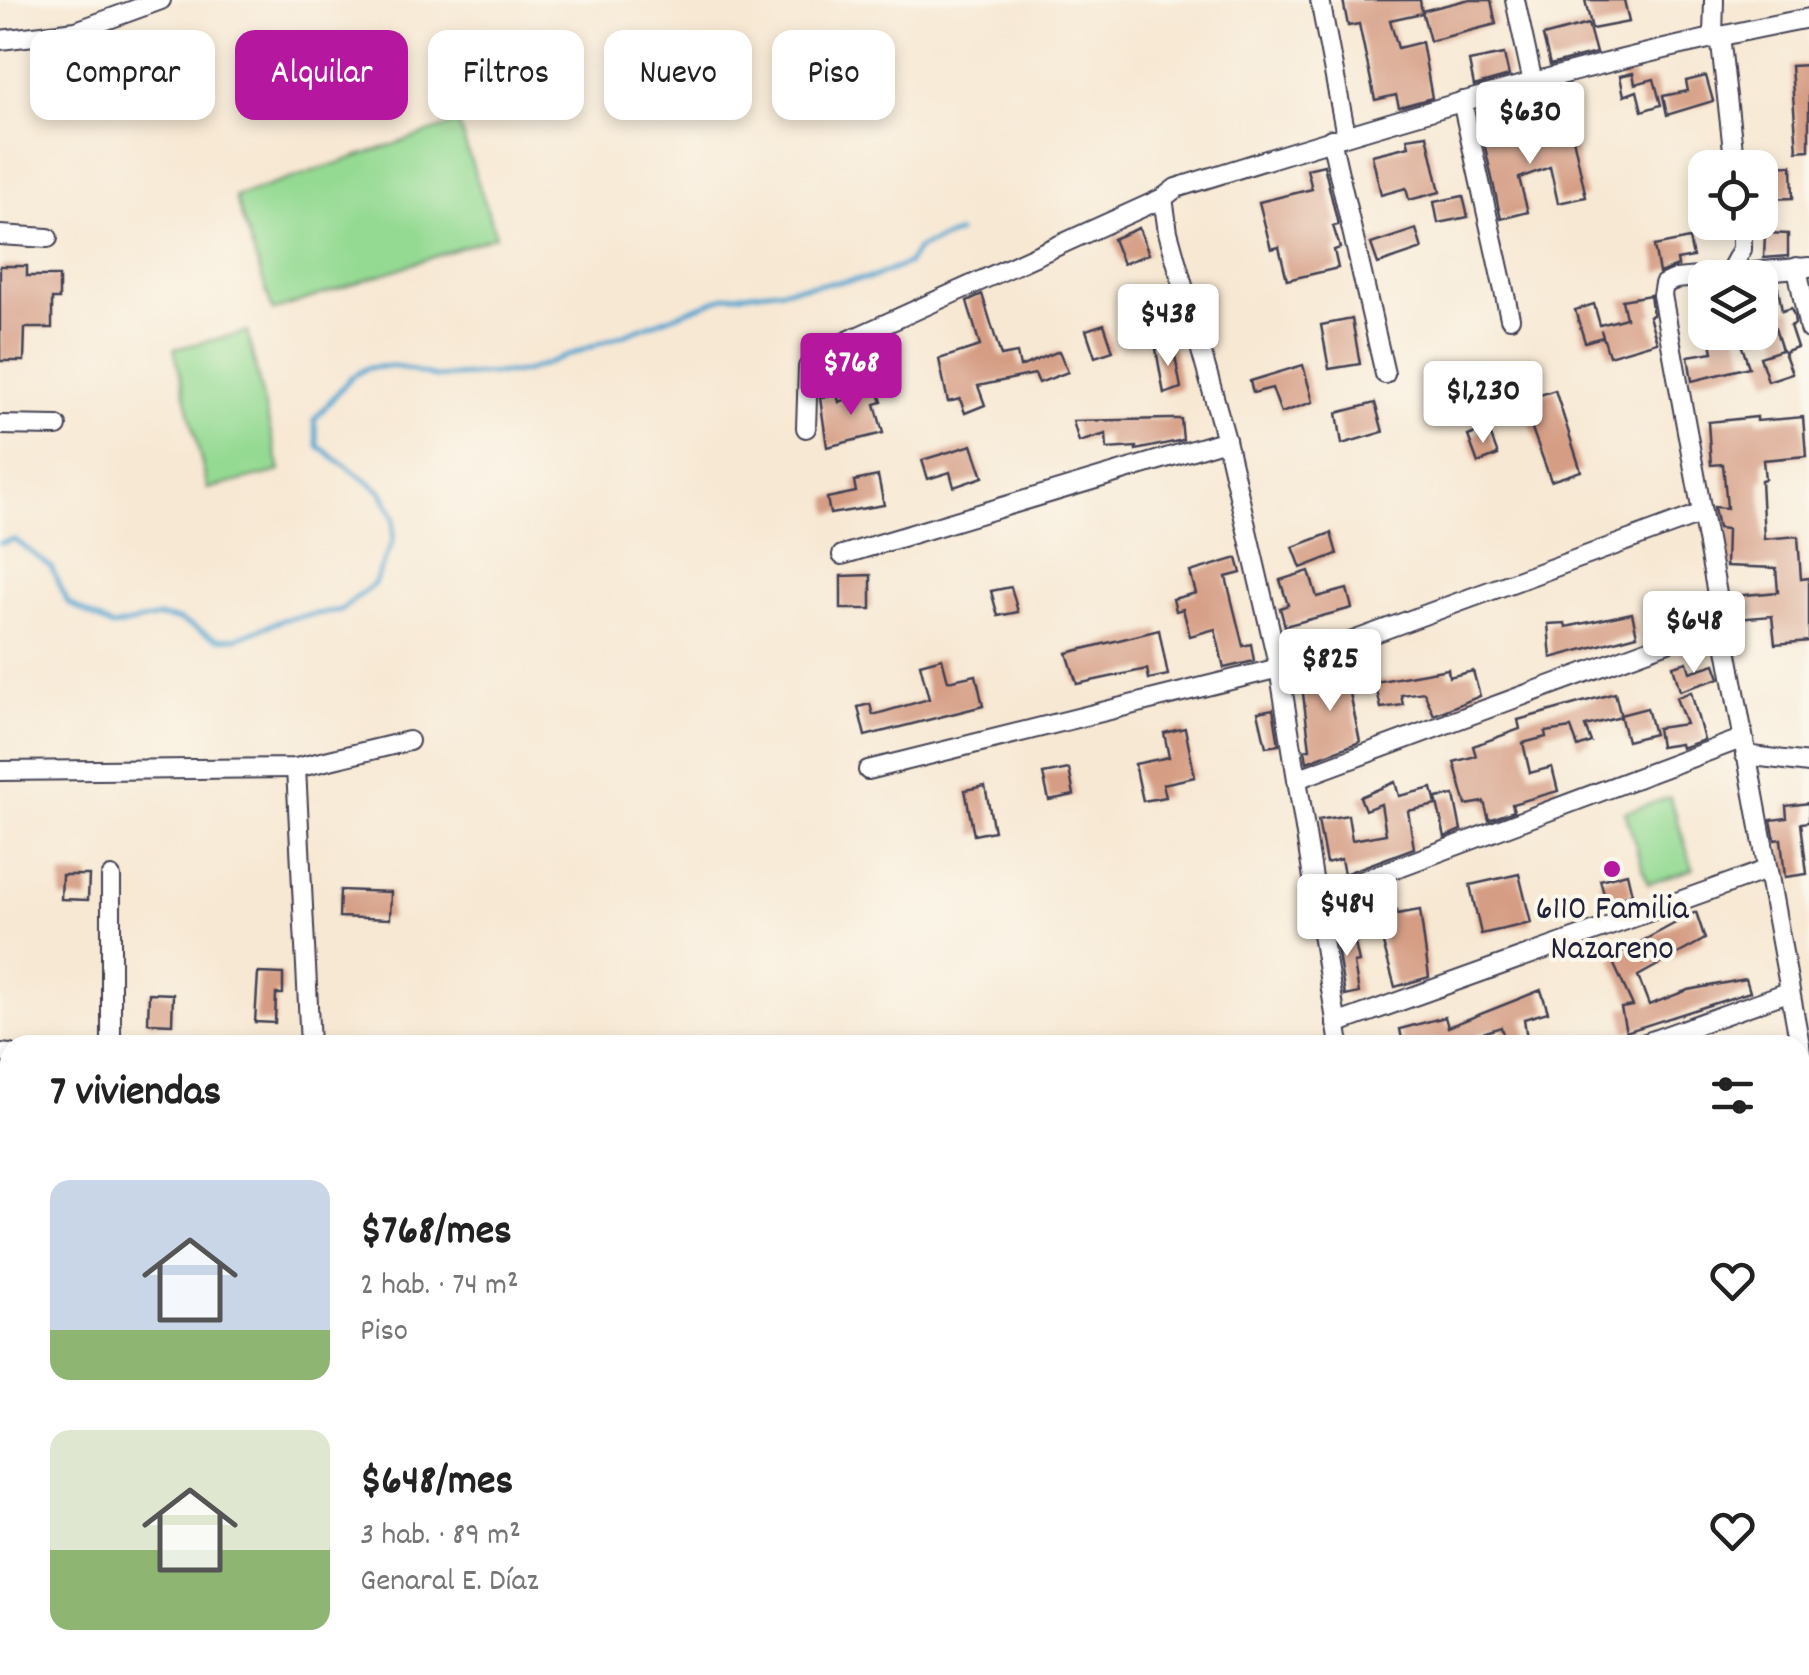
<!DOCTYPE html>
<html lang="es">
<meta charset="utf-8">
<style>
body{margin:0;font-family:Dekko,sans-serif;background:#f6f6f6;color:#222;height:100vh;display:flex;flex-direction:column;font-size:38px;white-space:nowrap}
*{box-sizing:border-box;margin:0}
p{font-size:32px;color:#767676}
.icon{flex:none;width:55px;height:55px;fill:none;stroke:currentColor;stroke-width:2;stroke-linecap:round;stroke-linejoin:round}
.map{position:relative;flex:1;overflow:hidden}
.details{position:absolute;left:0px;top:1035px;width:1810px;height:640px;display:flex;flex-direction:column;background:#fff;border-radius:30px 30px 0 0;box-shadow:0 5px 15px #0003}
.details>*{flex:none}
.top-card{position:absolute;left:30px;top:30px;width:1000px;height:90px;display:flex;gap:20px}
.fabs{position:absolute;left:1688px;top:150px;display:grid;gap:20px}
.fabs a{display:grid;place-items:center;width:90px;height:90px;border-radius:20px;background:#fff;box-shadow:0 5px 15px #0003;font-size:50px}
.price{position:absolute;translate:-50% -85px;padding:0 22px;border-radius:10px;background:#fff;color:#222;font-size:32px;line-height:65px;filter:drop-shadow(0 2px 5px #0008)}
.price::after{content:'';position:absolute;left:50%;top:60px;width:30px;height:22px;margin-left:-15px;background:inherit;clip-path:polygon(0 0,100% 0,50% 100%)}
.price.active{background:#b5179e;color:#fff}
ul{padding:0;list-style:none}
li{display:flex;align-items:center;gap:30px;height:250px;padding:0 50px}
li span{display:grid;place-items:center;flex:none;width:280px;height:200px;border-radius:20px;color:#555}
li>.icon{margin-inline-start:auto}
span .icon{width:120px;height:120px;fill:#fffc;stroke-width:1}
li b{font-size:42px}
h2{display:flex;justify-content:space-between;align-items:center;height:120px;padding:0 50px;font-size:42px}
.tag{padding:0 35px;border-radius:20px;background:#fff;box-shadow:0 5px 15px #0003;font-size:35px;line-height:90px}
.tag.active{background:#b5179e;color:#fff}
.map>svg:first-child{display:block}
</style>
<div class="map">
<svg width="1809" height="1675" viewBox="0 0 1809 1675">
<rect width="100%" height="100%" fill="#fbf7ec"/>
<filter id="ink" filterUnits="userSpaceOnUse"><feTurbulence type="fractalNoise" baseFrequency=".01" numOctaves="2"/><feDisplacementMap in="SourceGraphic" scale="20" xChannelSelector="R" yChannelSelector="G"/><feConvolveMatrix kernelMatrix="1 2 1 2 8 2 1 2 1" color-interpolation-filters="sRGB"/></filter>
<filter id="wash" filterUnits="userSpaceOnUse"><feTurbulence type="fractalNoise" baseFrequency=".0048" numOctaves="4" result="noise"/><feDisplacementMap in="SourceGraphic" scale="40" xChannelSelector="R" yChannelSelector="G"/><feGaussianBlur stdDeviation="2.25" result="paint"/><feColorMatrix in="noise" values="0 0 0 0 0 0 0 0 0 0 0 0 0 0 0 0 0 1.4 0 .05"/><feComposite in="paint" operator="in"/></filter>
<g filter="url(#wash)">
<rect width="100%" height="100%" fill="#f7e8d3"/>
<g fill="#94da93" stroke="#5b7e67" stroke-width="2.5">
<polygon points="458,123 496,236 273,311 235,197"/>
<polygon points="247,332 280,471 208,489 174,349"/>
<polygon points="1670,797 1693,869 1648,884 1625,812"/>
</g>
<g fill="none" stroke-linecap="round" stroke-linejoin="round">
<polyline stroke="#55a5cf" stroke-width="5" points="0,543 15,540 51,567 68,603 112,627 159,617 179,620 218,639 237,638 285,619 341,610 374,584 393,541 394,516 381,491 318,446 314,420 351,377 367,368 394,366 435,377 524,372 727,296 871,278 907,264 918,248 958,233"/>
</g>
<g id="blocks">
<g fill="#d59d84">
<polygon points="1343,0 1420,0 1422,13 1390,20 1398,48 1422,42 1432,98 1399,107 1396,95 1375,100 1359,24 1348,26"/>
<polygon points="1466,0 1491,0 1496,24 1430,41 1422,11"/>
<polygon points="1585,0 1624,0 1629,22 1592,29"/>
<polygon points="1588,24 1596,53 1550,65 1543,36"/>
<polygon points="1504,54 1509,76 1474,86 1469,61"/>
<polygon points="1809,65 1809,150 1797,151 1791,66"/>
<polygon points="1633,73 1635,84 1654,79 1661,105 1642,111 1637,91 1624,96 1620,76"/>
<polygon points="1706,76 1713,101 1667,115 1663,96 1688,91 1686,81"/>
<polygon points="1499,119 1505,142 1525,135 1528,142 1572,133 1586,197 1558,203 1550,167 1519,178 1528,212 1501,219 1480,124"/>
<polygon points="1427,135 1440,192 1409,200 1406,188 1381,195 1372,155 1409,146 1407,138"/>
<polygon points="1324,165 1338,225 1333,226 1340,248 1334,250 1338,268 1287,280 1279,247 1271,249 1259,202 1312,189 1307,169"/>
<polygon points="1792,165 1793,198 1769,199 1768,166"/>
<polygon points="1463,196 1468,217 1438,223 1434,202"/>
<polygon points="1139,228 1149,254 1123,264 1113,239"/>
<polygon points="1416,229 1422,249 1378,264 1371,244"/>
<polygon points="1765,233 1788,234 1788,256 1764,258"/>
<polygon points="1689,239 1693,257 1677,260 1678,266 1659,273 1654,246"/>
<polygon points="0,266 27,266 27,276 59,276 59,299 52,299 52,328 25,328 24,361 0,361"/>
<polygon points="1778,288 1782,311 1791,308 1794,315 1795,324 1790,326 1797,347 1784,352 1792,373 1768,381 1760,357 1782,350 1771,316 1760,320 1760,291"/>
<polygon points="982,294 1001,356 1017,353 1020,367 1059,351 1068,372 1039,383 1035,374 978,386 985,405 965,413 960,399 948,402 939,359 980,346 967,301"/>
<polygon points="1650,295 1653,315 1649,316 1657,342 1609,356 1601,330 1603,337 1585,342 1575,310 1594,304 1600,325 1626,318 1622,300"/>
<polygon points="1352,319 1360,364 1329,369 1321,325"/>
<polygon points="1104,324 1113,351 1095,357 1086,330"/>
<polygon points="1709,332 1737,332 1749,367 1692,381 1688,356 1713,352"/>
<polygon points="1173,346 1181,388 1164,394 1156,349"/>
<polygon points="1303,365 1313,402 1281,413 1272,388 1253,393 1250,381"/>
<polygon points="877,388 882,402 875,404 883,433 827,447 820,398 837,394 839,402"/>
<polygon points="1555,390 1581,471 1551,481 1522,401"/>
<polygon points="1375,403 1383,432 1342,444 1337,413"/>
<polygon points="1757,417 1757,421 1803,417 1806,456 1763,460 1765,479 1761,480 1764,539 1798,536 1801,579 1809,578 1809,641 1775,644 1772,616 1736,619 1734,596 1778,592 1776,568 1726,566 1727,529 1718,528 1714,507 1727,508 1723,464 1711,465 1708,422"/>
<polygon points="1170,419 1181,419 1183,440 1136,450 1136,447 1107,449 1106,434 1079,442 1073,421"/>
<polygon points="1488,428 1498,455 1478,463 1468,436"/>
<polygon points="972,445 983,477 954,487 950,472 928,479 922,460"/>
<polygon points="878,476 884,505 830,514 827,498 856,492 854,481"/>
<polygon points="1331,533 1337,554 1301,568 1293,547"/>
<polygon points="1237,558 1241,573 1226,577 1243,646 1251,644 1254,661 1224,668 1215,629 1190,636 1183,609 1176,611 1173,599 1196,593 1190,572"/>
<polygon points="1309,571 1317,597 1347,589 1352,608 1285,626 1280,608 1288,605 1280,580"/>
<polygon points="871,575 871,609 841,609 841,576"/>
<polygon points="1011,587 1018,612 998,616 991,591"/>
<polygon points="1695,595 1702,616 1665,630 1658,609"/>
<polygon points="1632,613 1637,635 1551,658 1548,624 1565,623 1566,627"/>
<polygon points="1159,630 1168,675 1149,679 1147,669 1077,684 1067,653"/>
<polygon points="942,658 948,681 976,675 983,706 865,736 858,707 870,704 873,715 929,699 920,664"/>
<polygon points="1687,662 1690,672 1715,664 1720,678 1680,691 1673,666"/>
<polygon points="1344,664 1360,742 1307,762 1305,750 1310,749 1302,686 1324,682 1321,671"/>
<polygon points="1448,669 1449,677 1473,671 1480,696 1434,715 1424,692 1401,695 1403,705 1381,708 1375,682"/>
<polygon points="1691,692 1704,740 1681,748 1680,744 1660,747 1657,728 1686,724 1676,698"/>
<polygon points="1615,693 1621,717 1585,726 1591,742 1578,747 1571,728 1545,732 1546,737 1523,743 1530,773 1552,767 1558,791 1512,804 1514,811 1489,820 1484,802 1466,805 1454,762 1476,756 1473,746 1520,729 1518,720"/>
<polygon points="1647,708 1654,734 1627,741 1620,715"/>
<polygon points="1273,709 1279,745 1266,747 1258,712"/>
<polygon points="1185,728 1195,777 1163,784 1166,797 1143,801 1135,764 1169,757 1164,733"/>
<polygon points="1069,769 1074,795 1049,800 1043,774"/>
<polygon points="1395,782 1399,796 1432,788 1436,805 1408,811 1414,848 1344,874 1341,859 1326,863 1318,820 1348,815 1352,840 1386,834 1381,804 1365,810 1360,797"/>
<polygon points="985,786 994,831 974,835 965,790"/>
<polygon points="1454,795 1461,830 1445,837 1436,798"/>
<polygon points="1809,803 1809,822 1801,823 1807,874 1785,877 1781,839 1775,840 1771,820 1787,818 1786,806"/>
<polygon points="1627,873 1632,894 1606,901 1600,880"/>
<polygon points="1519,874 1531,923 1481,934 1470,885"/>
<polygon points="62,875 89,875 88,900 61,899"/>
<polygon points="340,890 391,892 390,919 339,917"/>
<polygon points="1397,910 1397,914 1420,910 1429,977 1395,987 1375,914"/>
<polygon points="1696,912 1705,939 1638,976 1649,1005 1688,990 1746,979 1750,992 1626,1032 1621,1008 1633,1006 1611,958"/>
<polygon points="1351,925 1359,962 1354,963 1359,993 1345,996 1334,929"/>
<polygon points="258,973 283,974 283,994 276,994 275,1023 255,1022"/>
<polygon points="1541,990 1548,1012 1524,1019 1528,1045 1506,1045 1501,1027 1476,1035 1479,1045 1403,1045 1400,1029 1445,1017 1448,1027"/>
<polygon points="149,993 173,994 172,1024 148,1023"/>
</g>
</g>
</g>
<g filter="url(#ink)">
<use href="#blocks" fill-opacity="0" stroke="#424052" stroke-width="2.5"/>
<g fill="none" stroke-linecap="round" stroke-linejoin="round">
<defs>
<g id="street">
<polyline points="1320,0 1346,135"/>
<polyline points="1515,0 1533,83"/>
<polyline points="1720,35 1735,168"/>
<polyline points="1713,36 1714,0"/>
<polyline points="0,40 76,31 161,0"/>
<polyline points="1462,101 1510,318"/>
<polyline points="1331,139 1385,374"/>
<polyline points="1163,198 1168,232 1226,440 1279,668 1340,1045"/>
<polyline points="0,235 48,238"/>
<polyline points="1797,267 1809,329"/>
<polyline points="1730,271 1742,249 1742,222"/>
<polyline points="0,425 57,426"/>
<path d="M806,428L808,367L819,354L1163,198L1176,188C1384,123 1594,59 1809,18"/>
<polyline points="842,555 1226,440"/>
<polyline points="1745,755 1809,763"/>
<polyline points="296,768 310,1045"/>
<polyline points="868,770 1279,668 1700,514"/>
<polyline points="0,771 296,768 409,741"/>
<polyline points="1297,779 1722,622"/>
<polyline points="111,877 111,1045"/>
<polyline points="1316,898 1741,739"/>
<polyline points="1336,1024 1766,870"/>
<polyline points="1640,1045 1788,992"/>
<polyline points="1800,1045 1662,295 1664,284 1676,279 1809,267"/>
<polyline points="1800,1046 1809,1095"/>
<polyline points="0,1053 10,1054"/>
<polyline points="1800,1127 1809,1124"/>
<polyline points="1800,1265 1809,1262"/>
<polyline points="0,1313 10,1313"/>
<polyline points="1800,1463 1809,1456"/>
<polyline points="496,1665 496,1675"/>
<polyline points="1791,1665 1794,1675"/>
<polyline points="112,1675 112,1665"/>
<polyline points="303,1675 303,1665"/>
<polyline points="1553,1675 1565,1665"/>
</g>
</defs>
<use href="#street" stroke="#424052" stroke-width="22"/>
<use href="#street" stroke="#fff" stroke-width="18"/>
</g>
</g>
<circle fill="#b5179e" stroke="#fbf7ec" stroke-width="4" cx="1612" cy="869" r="10"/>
<g text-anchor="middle" stroke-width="8" stroke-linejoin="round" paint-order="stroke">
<g font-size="35" fill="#22223b" stroke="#fbf7ec">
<text x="1612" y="918">6110 Familia<tspan x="1612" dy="40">Nazareno</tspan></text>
</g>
</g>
</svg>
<div class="fabs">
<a><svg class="icon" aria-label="locate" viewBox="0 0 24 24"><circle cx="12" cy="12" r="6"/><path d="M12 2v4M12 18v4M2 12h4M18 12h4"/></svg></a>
<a><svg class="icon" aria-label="layers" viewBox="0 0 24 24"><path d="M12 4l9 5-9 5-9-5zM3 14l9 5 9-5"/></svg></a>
</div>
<b class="price" style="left:1530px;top:167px">$630</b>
<b class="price" style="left:1168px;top:369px">$438</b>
<b class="price active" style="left:851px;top:418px">$768</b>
<b class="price" style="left:1483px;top:446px">$1,230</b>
<b class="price" style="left:1694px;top:676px">$648</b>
<b class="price" style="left:1330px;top:714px">$825</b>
<b class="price" style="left:1347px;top:959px">$484</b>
<div class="top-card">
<a class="tag">Comprar</a>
<a class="tag active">Alquilar</a>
<a class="tag">Filtros</a>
<a class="tag">Nuevo</a>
<a class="tag">Piso</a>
</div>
<section class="details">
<h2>7 viviendas<svg class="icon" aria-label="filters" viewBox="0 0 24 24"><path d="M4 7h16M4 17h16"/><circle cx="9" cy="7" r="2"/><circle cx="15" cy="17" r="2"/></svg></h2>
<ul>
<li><span style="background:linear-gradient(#c9d6e8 75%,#8fb573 0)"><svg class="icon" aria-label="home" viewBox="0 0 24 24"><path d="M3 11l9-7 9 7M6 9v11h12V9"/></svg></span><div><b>$768/mes</b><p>2 hab. · 74 m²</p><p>Piso</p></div><svg class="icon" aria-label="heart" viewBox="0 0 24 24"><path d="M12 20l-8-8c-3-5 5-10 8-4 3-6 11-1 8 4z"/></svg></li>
<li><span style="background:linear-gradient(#dfe7d0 60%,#8fb573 0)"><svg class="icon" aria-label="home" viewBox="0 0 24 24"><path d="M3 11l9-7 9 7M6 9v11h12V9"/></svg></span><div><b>$648/mes</b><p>3 hab. · 89 m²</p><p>Genaral E. Díaz</p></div><svg class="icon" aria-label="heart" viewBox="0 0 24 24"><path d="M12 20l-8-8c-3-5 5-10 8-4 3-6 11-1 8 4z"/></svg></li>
</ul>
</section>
</div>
